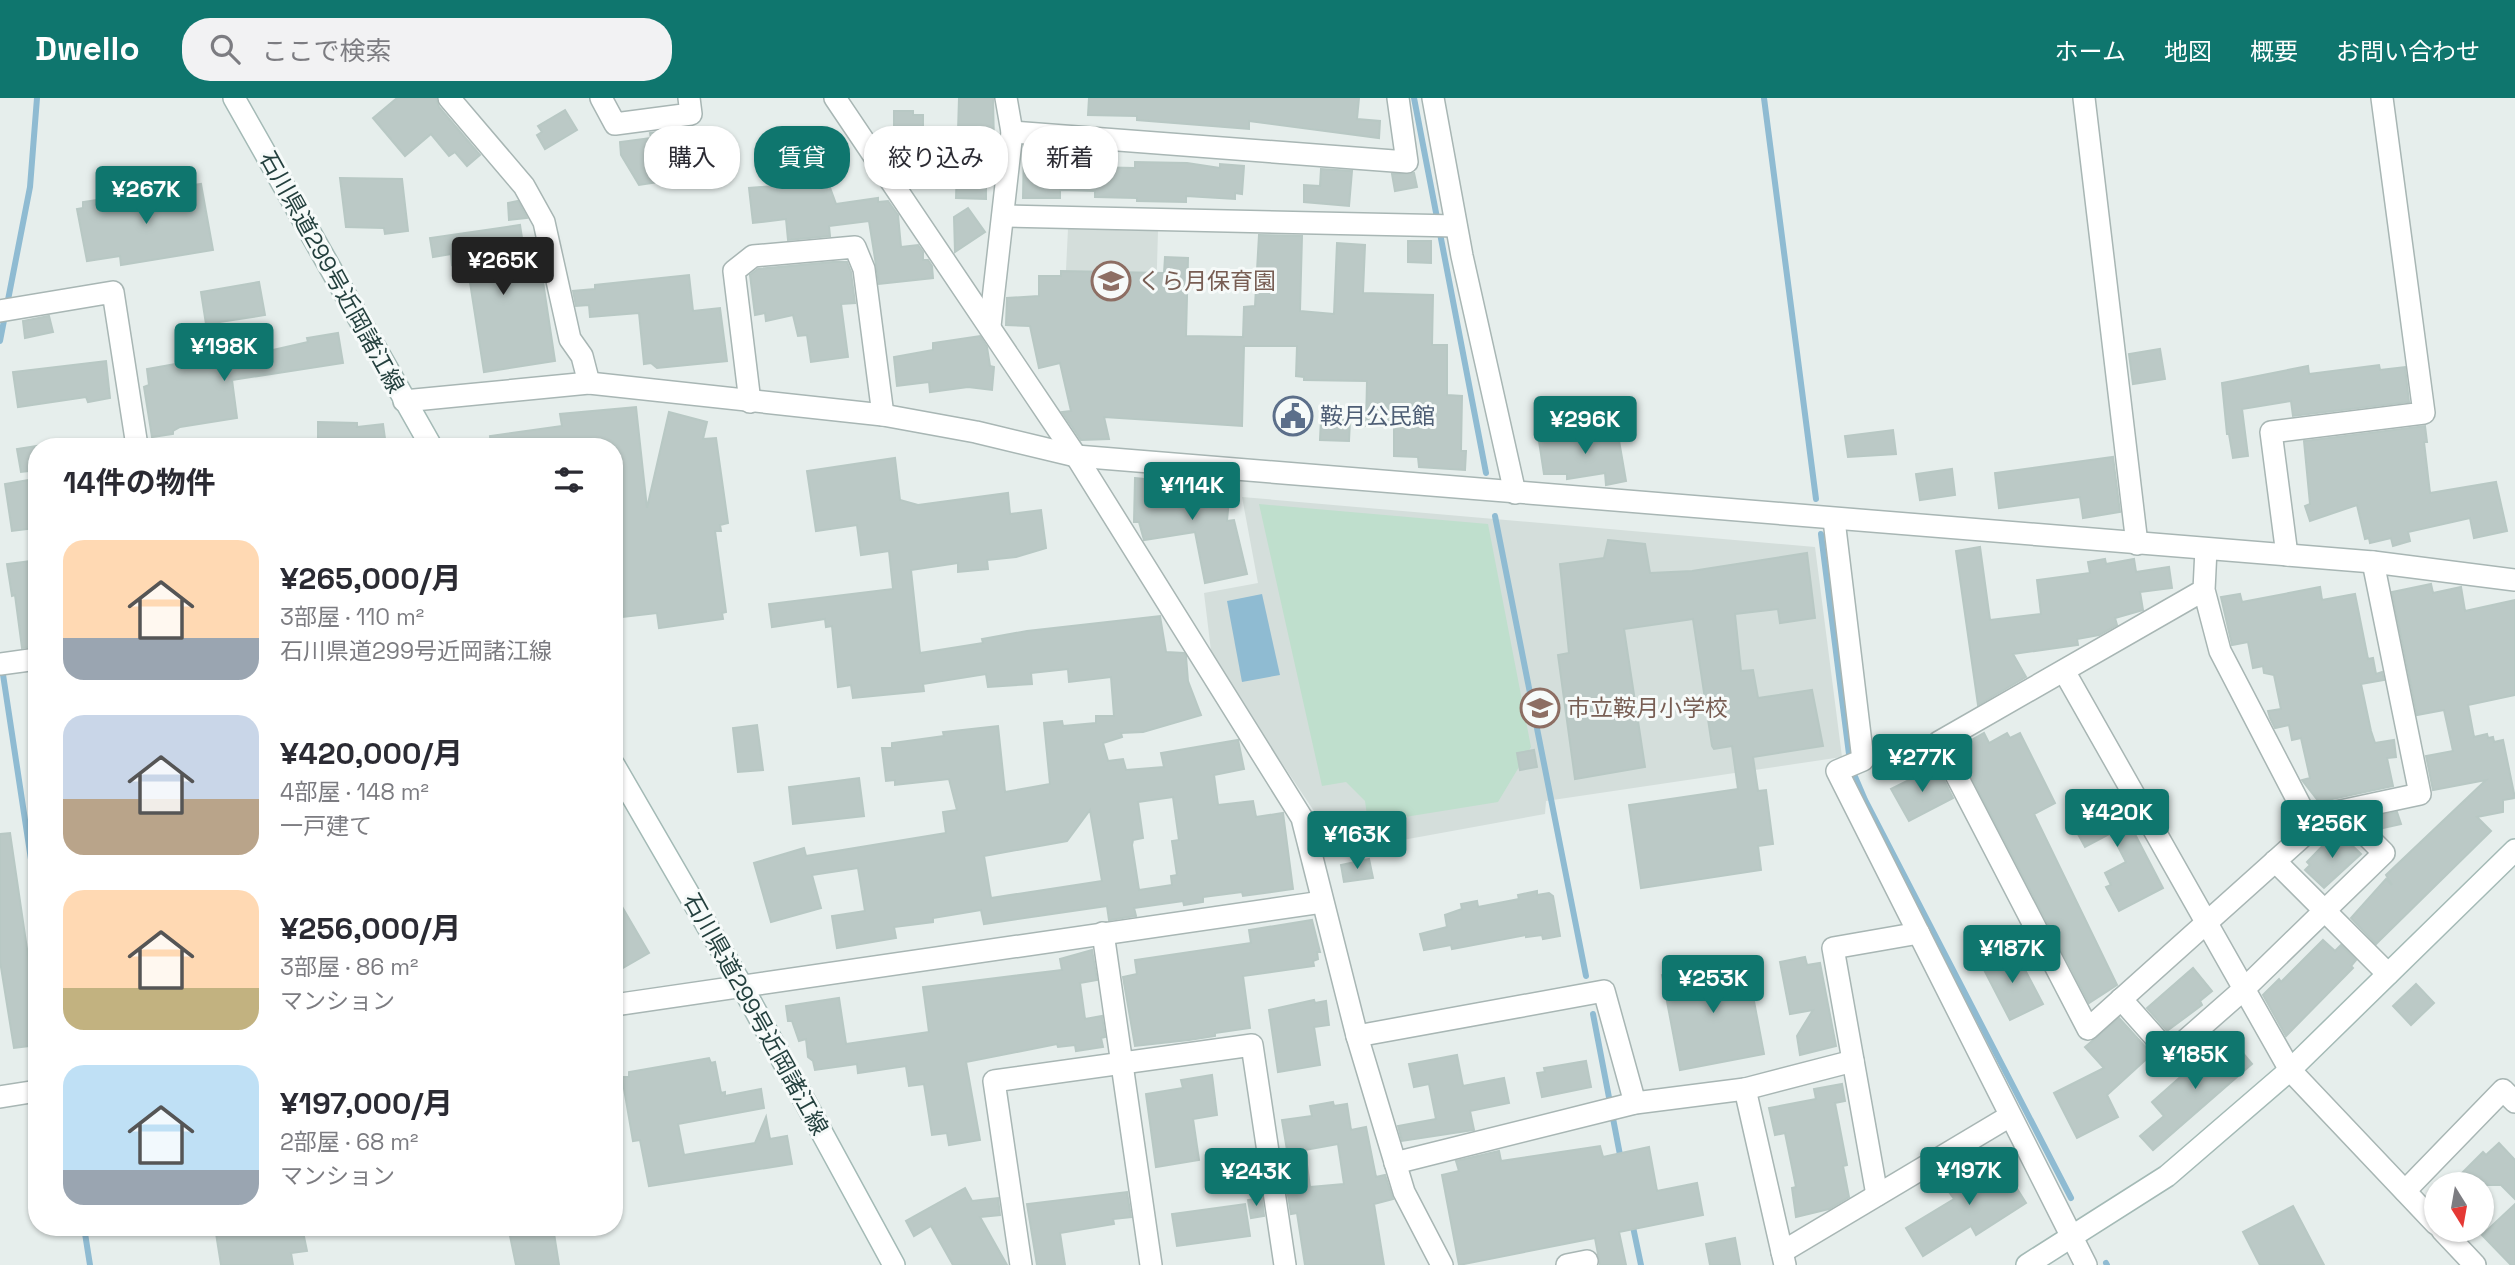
<!DOCTYPE html>
<html lang="ja">
<meta charset="utf-8">
<style>
body{margin:0;font-family:"Space Grotesk","Noto Sans JP",sans-serif;background:#f2f2f3;color:#2b2b33;height:100vh;display:flex;flex-direction:column;font-size:26px;white-space:nowrap}
*{box-sizing:border-box;margin:0}
p{font-size:23px;color:#7c7c81}
.icon{flex:none;width:38px;height:38px;fill:none;stroke:currentColor;stroke-width:2;stroke-linecap:round;stroke-linejoin:round}
.map{position:relative;flex:1;overflow:hidden}
.side{position:absolute;left:28px;top:340px;width:595px;height:798px;display:flex;flex-direction:column;background:#fff;border-radius:28px;box-shadow:0 2px 5px #0004}
.side>*{flex:none}
.banner{position:absolute;left:644px;top:28px;width:665px;height:63px;display:flex;gap:14px}
.needle{width:46px;rotate:169deg}
.tools{position:absolute;left:2424px;top:1074px;display:grid;gap:14px}
.tools a{display:grid;place-items:center;width:70px;height:70px;border-radius:50%;background:#fff;box-shadow:0 2px 5px #0004;font-size:35px}
.price{position:absolute;translate:-50% -60px;padding:0 16px;border-radius:7px;background:#0f766e;color:#fff;font-size:23px;line-height:46px;filter:drop-shadow(0 2px 4px #0008)}
.price::after{content:'';position:absolute;left:50%;top:42px;width:21px;height:16px;margin-left:-10px;background:inherit;clip-path:polygon(0 0,100% 0,50% 100%)}
.price.current{background:#222;color:#fff}
ul{padding:0;list-style:none}
li{display:flex;align-items:center;gap:21px;height:175px;padding:0 35px}
li span{display:grid;place-items:center;flex:none;width:196px;height:140px;border-radius:21px;color:#555}
li>.icon{margin-inline-start:auto}
span .icon{width:84px;height:84px;fill:#fffc;stroke-width:1}
li b{font-size:30px}
h2{display:flex;justify-content:space-between;align-items:center;height:84px;padding:0 35px;font-size:30px}
.tag{padding:0 24px;border-radius:28px;background:#fff;box-shadow:0 2px 5px #0004;font-size:24px;line-height:63px}
.tag.current{background:#0f766e;color:#fff}
header{display:flex;align-items:center;gap:42px;box-sizing:border-box;height:98px;padding:0 35px;background:#0f766e;color:#fff}
header strong{font-size:33px}
nav{display:flex;gap:38px;margin-inline-start:auto;font-size:24px}
.search{width:490px;height:63px;background:#f2f2f3;display:flex;align-items:center;gap:18px;box-sizing:border-box;padding:0 24px;border-radius:28px;color:#7c7c81;font-size:26px}
.map>svg:first-child{display:block}
</style>
<header>
<strong>Dwello</strong>
<div class="search"><svg class="icon" aria-label="search" viewBox="0 0 24 24"><circle cx="10" cy="10" r="6"/><path d="M15 15l6 6"/></svg>ここで検索</div>
<nav><a>ホーム</a><a>地図</a><a>概要</a><a>お問い合わせ</a></nav>
</header>
<div class="map">
<svg width="2515" height="1167" viewBox="0 0 2515 1167">
<rect width="100%" height="100%" fill="#e6eeec"/>
<g fill="#d4dedb">
<polygon points="1068,131 1158,133 1155,236 1063,233"/>
<polygon points="1242,399 1815,449 1842,659 1546,703 1545,716 1326,756 1316,716 1212,561 1204,495 1258,485"/>
</g>
<polygon fill="#bfdfcd" points="1259,406 1488,426 1531,649 1498,704 1368,725 1365,703 1346,684 1322,688"/>
<polygon fill="#8fbbd2" points="1262,496 1280,577 1242,584 1227,503"/>
<g fill="none" stroke-linecap="round" stroke-linejoin="round">
<g stroke="#8fbbd2" stroke-width="6">
<polyline points="1414,0 1486,375"/>
<polyline points="1764,0 1816,401"/>
<polyline points="0,243 30,89 37,0"/>
<polyline points="1495,418 1586,878"/>
<polyline points="1821,436 1849,656"/>
<polyline points="2,570 37,801"/>
<polyline points="1853,674 1865,702 2071,1100"/>
<polyline points="1593,916 1621,1062"/>
<polyline points="1632,1124 1641,1167"/>
<polyline points="84,1129 90,1167"/>
<polyline points="2106,1165 2107,1167"/>
</g>
</g>
<g fill="#bbc9c6" stroke="#b8c8c4" stroke-width="2" fill-rule="evenodd">
<polygon points="397,0 436,0 439,9 480,57 467,68 455,54 449,58 431,36 405,58 373,20"/>
<polygon points="959,0 993,0 994,46 997,46 995,71 986,71 986,101 956,100"/>
<polygon points="1089,0 1359,0 1357,21 1380,23 1379,40 1249,23 1249,31 1137,22 1137,18 1088,17"/>
<polygon points="565,12 577,32 545,51 537,37 542,34 538,28"/>
<polygon points="894,13 913,13 913,17 923,17 923,53 894,52"/>
<polygon points="688,30 689,40 694,39 699,78 639,87 621,57 620,44 651,40 650,35"/>
<polygon points="1024,48 1061,51 1061,55 1089,55 1089,69 1135,70 1135,64 1187,65 1220,70 1220,66 1244,68 1242,96 1235,95 1235,101 1186,98 1186,104 1137,103 1137,100 1095,99 1095,93 1060,92 1060,100 1023,100"/>
<polygon points="909,56 927,57 926,77 909,77"/>
<polygon points="1321,71 1352,73 1349,108 1304,104 1304,87 1320,88"/>
<polygon points="1414,75 1417,89 1395,93 1392,76"/>
<polygon points="340,80 402,81 408,133 385,136 384,130 346,129"/>
<polygon points="828,84 836,106 878,100 878,104 888,103 898,117 901,149 918,147 923,154 923,162 928,162 932,168 933,180 879,186 869,123 829,128 830,138 788,142 786,121 753,125 749,90"/>
<polygon points="201,86 213,152 121,167 120,158 87,163 77,111 83,110 83,104"/>
<polygon points="518,103 527,120 509,122 508,105"/>
<polygon points="968,110 985,134 955,154 954,119"/>
<polygon points="520,127 528,179 542,177 555,263 484,274 467,165 452,167 451,156 433,159 430,140"/>
<polygon points="1259,137 1302,138 1300,213 1334,216 1337,145 1365,147 1363,195 1433,197 1432,247 1447,247 1447,297 1462,298 1461,353 1466,353 1465,372 1419,369 1418,359 1394,358 1394,329 1366,328 1367,283 1304,282 1304,279 1296,278 1297,248 1244,248 1242,328 1104,319 1109,341 1081,342 1062,314 1071,313 1060,265 1039,270 1030,228 1006,227 1007,200 1039,198 1039,178 1061,178 1061,173 1164,175 1165,159 1188,160 1186,238 1243,239 1244,209 1255,208"/>
<polygon points="1408,143 1431,143 1431,165 1408,164"/>
<polygon points="833,164 847,164 851,174 855,205 841,206 848,259 811,264 807,237 798,238 793,217 766,223 765,215 755,217 750,177 758,171"/>
<polygon points="689,177 693,213 720,210 727,263 657,270 651,265 644,266 639,215 590,219 589,207 576,208 573,193 595,191 595,187"/>
<polygon points="259,184 265,217 206,226 201,194"/>
<polygon points="49,218 53,234 25,240 23,223"/>
<polygon points="338,235 343,265 232,282 237,320 180,329 173,333 173,336 152,339 144,289 149,287 147,271 176,266 178,272 229,259 230,265 265,259 264,254 308,244 307,240"/>
<polygon points="980,238 987,249 990,268 994,269 992,292 968,289 930,294 929,284 897,288 894,259 933,252 933,245"/>
<polygon points="2160,251 2165,281 2133,286 2129,256"/>
<polygon points="106,263 110,300 88,304 86,299 18,309 13,274"/>
<polygon points="2379,267 2380,272 2405,269 2409,304 2293,318 2291,303 2242,311 2248,358 2233,360 2229,336 2227,336 2222,285 2308,268 2309,276"/>
<polygon points="636,309 647,410 669,314 707,324 703,341 716,340 728,425 720,427 721,433 715,433 726,514 722,515 723,521 659,530 657,515 623,519 614,446 614,348 491,348 490,338 562,328 560,316"/>
<polygon points="1321,321 1350,322 1349,343 1320,342"/>
<polygon points="318,324 357,325 357,329 383,326 386,348 318,348"/>
<polygon points="2425,328 2427,344 2424,344 2430,395 2496,384 2507,433 2474,440 2470,420 2408,434 2410,443 2393,448 2391,440 2370,445 2369,440 2365,441 2357,407 2310,423 2305,408 2310,406 2304,343"/>
<polygon points="1617,331 1626,383 1606,387 1605,375 1567,381 1567,376 1544,376 1539,343"/>
<polygon points="1893,332 1896,356 1848,359 1845,338"/>
<polygon points="37,348 37,372 21,374 17,351"/>
<polygon points="2113,359 2120,414 2083,420 2080,399 1999,410 1995,375"/>
<path d="M895,360L900,402L918,407L1008,395L1010,416L1041,412L1046,450L1016,459L987,462L988,471L958,474V465L911,472L920,555L983,545L982,541L1027,533L1160,518L1166,554L1184,555L1186,558L1188,583L1201,617L1143,634L1121,635L1122,639L1103,645L1108,663L1123,661L1126,672L1164,669L1161,655L1238,642L1244,671L1214,677L1218,707L1253,703L1256,719L1283,715L1293,791L1243,798L1242,794L1203,799V804L1184,807L1183,803L1134,810L1136,818L1109,822L1107,808L984,826L981,812L933,820V824L894,829L896,840L837,850L832,818L865,813L858,770L812,777L821,810L771,824L754,765L804,750L806,758L946,735L943,714L957,712L949,681L895,687V682L886,683L882,650H892V645L944,638L943,634L998,628L1005,694L1050,686L1044,625L1062,623L1063,628L1096,625V618H1114L1111,579L1069,584L1068,571L1031,575L1032,586L988,589L986,576L923,586L924,593L853,600L851,587L838,589L832,528L826,529L825,521L772,529L769,506L893,491L889,453L861,457L857,427L816,433L807,373ZM1173,699L1179,742L1172,743L1177,777L1171,778L1172,787L1139,792L1132,747L1133,742L1143,740L1138,704ZM1090,712L1102,783L991,800L984,758L1067,743Z"/>
<polygon points="1952,371 1955,397 1920,402 1916,376"/>
<polygon points="1135,380 1230,390 1227,423 1234,422 1247,476 1205,485 1195,434 1144,442 1139,424 1134,424"/>
<polygon points="29,382 36,430 12,433 5,386"/>
<polygon points="1608,442 1645,446 1650,475 1692,473 1807,455 1815,520 1780,525 1778,511 1735,516 1741,573 1753,572 1758,600 1812,592 1823,648 1753,659 1758,693 1766,692 1773,746 1758,748 1761,772 1641,790 1629,707 1738,691 1732,648 1714,651 1712,648 1693,521 1624,531 1645,669 1575,681 1558,557 1569,555 1560,466 1604,460"/>
<polygon points="1980,449 1990,522 2041,516 2037,482 2090,475 2088,464 2105,461 2106,466 2134,461 2136,474 2169,469 2172,490 2140,494 2143,512 2115,520 2117,527 2099,537 2077,541 2078,547 2013,556 2026,579 1978,607 1956,453"/>
<polygon points="30,463 31,468 37,467 37,548 22,550 15,497 12,498 7,466"/>
<polygon points="2431,486 2433,495 2461,489 2465,513 2515,502 2515,597 2468,607 2474,639 2487,636 2488,640 2493,639 2494,644 2503,642 2515,700 2503,702 2503,714 2477,719 2491,733 2376,846 2351,820 2386,781 2392,787 2386,777 2486,682 2433,692 2426,658 2453,653 2444,612 2417,617 2392,494"/>
<polygon points="2320,489 2322,502 2355,496 2368,561 2373,560 2376,576 2382,574 2384,582 2361,586 2371,633 2375,645 2394,642 2396,659 2387,660 2393,688 2319,704 2302,682 2310,680 2301,640 2292,642 2289,627 2275,630 2270,620 2268,613 2281,611 2274,577 2264,575 2263,568 2253,570 2248,544 2232,547 2221,499 2240,496 2242,504"/>
<polygon points="757,627 763,672 738,674 733,630"/>
<polygon points="1984,635 1989,645 2007,635 2010,640 2020,635 2055,705 2034,716 2117,887 2089,905 1962,661 1965,659 1959,649"/>
<polygon points="1534,652 1537,669 1520,672 1517,655"/>
<polygon points="1933,670 1936,676 1940,674 1953,700 1909,723 1891,691"/>
<polygon points="859,680 864,718 793,726 789,689"/>
<polygon points="2112,692 2163,790 2119,813 2106,789 2111,787 2105,775 2126,764 2111,735 2085,749 2067,716"/>
<polygon points="2397,714 2401,726 2379,731 2375,728 2373,719"/>
<polygon points="2337,733 2361,756 2324,790 2305,772 2310,767 2307,764"/>
<polygon points="10,735 37,919 37,947 14,950 0,863 0,736"/>
<polygon points="1369,761 1373,780 1344,784 1341,767"/>
<polygon points="1537,793 1537,797 1549,795 1553,798 1560,838 1543,841 1542,837 1526,839 1526,837 1452,851 1451,847 1424,852 1420,836 1447,829 1445,817 1462,811 1461,806 1477,803 1478,809 1519,801 1518,797"/>
<polygon points="614,795 649,855 623,870 614,854"/>
<polygon points="1312,822 1320,854 1317,854 1318,861 1313,863 1314,868 1243,878 1250,930 1215,935 1215,938 1189,942 1135,948 1123,879 1137,876 1135,862 1251,845 1249,832"/>
<polygon points="2323,842 2335,853 2341,847 2356,862 2351,868 2353,870 2286,938 2263,897 2279,881 2281,884"/>
<polygon points="2014,851 2043,906 2010,922 1982,868"/>
<polygon points="1092,852 1097,882 1080,885 1085,921 1102,918 1105,939 1101,940 1103,949 1076,953 1075,947 1058,949 1057,946 966,964 980,1042 949,1047 947,1035 932,1037 924,986 909,988 906,968 858,975 857,966 815,972 813,963 808,959 806,941 799,943 792,923 788,923 786,908 839,900 846,946 929,934 923,889 1062,872 1060,861"/>
<polygon points="1805,859 1807,867 1820,865 1836,948 1800,957 1797,938 1813,912 1790,916 1780,864"/>
<polygon points="1746,861 1764,956 1680,972 1662,877"/>
<polygon points="2193,870 2212,893 2200,903 2202,907 2167,933 2147,910"/>
<polygon points="2416,886 2434,905 2411,927 2393,908"/>
<polygon points="1314,902 1315,905 1326,903 1329,927 1314,929 1320,967 1278,974 1269,912"/>
<polygon points="2119,920 2152,956 2107,997 2118,1019 2077,1040 2054,995 2104,970 2085,949"/>
<polygon points="2231,941 2252,966 2153,1052 2140,1038 2164,1018 2152,1004 2205,957 2209,961"/>
<polygon points="1457,957 1463,988 1504,980 1509,1005 1470,1013 1474,1032 1402,1043 1398,1028 1436,1021 1429,986 1414,989 1409,966"/>
<polygon points="709,960 711,965 715,964 721,995 725,994 725,998 761,991 764,1010 678,1026 684,1057 755,1045 766,1019 770,1041 787,1038 792,1066 649,1088 640,1042 633,1043 622,979 629,979 629,974"/>
<polygon points="1586,963 1591,989 1542,999 1537,975 1545,974 1544,970"/>
<polygon points="1212,977 1217,1017 1193,1021 1199,1062 1156,1069 1146,996 1183,990 1181,982"/>
<polygon points="1842,986 1845,1003 1835,1005 1847,1067 1843,1068 1849,1099 1829,1111 1796,1119 1792,1090 1796,1089 1785,1035 1775,1037 1769,1010 1816,1001 1814,991"/>
<path d="M1333,1004L1334,1008L1347,1006L1351,1032L1366,1029L1376,1079L1385,1077L1393,1101L1374,1106L1384,1167H1305L1297,1115L1291,1116L1285,1079L1286,1070H1290L1282,1022L1312,1018L1310,1008ZM1338,1046L1344,1086L1310,1089L1305,1052Z"/>
<polygon points="2499,1045 2515,1062 2515,1101 2501,1087 2450,1087 2483,1054 2486,1057"/>
<polygon points="1600,1048 1603,1059 1649,1049 1657,1093 1697,1085 1703,1117 1619,1134 1626,1167 1600,1167 1595,1140 1459,1167 1442,1077 1459,1073 1456,1063 1499,1053 1501,1063"/>
<polygon points="1997,1059 2026,1105 1976,1137 1971,1128 1923,1158 1906,1130 1954,1101 1947,1091"/>
<polygon points="965,1090 972,1103 998,1100 1000,1117 980,1119 1007,1167 953,1167 931,1128 914,1138 906,1123"/>
<polygon points="1127,1094 1131,1119 1113,1121 1114,1126 1060,1135 1065,1167 1037,1167 1027,1106"/>
<polygon points="1262,1100 1264,1118 1251,1120 1248,1102"/>
<polygon points="1245,1106 1250,1138 1177,1148 1172,1116"/>
<polygon points="2515,1106 2515,1167 2511,1167 2482,1137"/>
<polygon points="2293,1108 2324,1167 2260,1167 2243,1134"/>
<polygon points="215,1129 302,1129 307,1153 291,1155 293,1167 221,1167"/>
<polygon points="531,1129 553,1129 559,1167 516,1167 509,1133"/>
<polygon points="1735,1140 1740,1167 1710,1167 1706,1146"/>
</g>
<g fill="none" stroke-linecap="round" stroke-linejoin="round">
<defs>
<g id="street">
<polyline points="449,0 524,88 544,124 570,241 582,258 589,285"/>
<polyline points="601,0 615,26 691,16 689,0"/>
<polyline points="835,0 1076,358 1302,720 1357,938 1404,1094 1442,1167"/>
<polyline points="1433,0 1462,158 1515,395"/>
<polyline points="2084,0 2137,446"/>
<polyline points="1012,34 1407,64 1398,0"/>
<polyline points="1003,118 1456,128"/>
<polyline points="0,213 113,194 137,348"/>
<polyline points="990,228 1012,34 1006,0"/>
<polyline points="404,303 589,285 883,317 976,334 1076,358 2373,464 2515,482"/>
<polyline points="750,304 734,173 753,158 855,149 864,171 883,317"/>
<polyline points="1834,422 1863,662 1837,673 2086,1167"/>
<polyline points="2287,457 2271,334 2424,315 2382,0"/>
<polyline points="2204,492 2220,553 2312,730 2088,931 1939,644 2204,492 2206,451"/>
<polyline points="0,566 37,561"/>
<polyline points="2064,573 2290,972 2436,1126"/>
<polyline points="2308,720 2420,696 2373,464"/>
<polyline points="2275,763 2388,876"/>
<polyline points="1103,835 1151,1167"/>
<polyline points="2121,901 2170,956 2244,891 2384,755 2342,713"/>
<polyline points="614,907 1322,804"/>
<polyline points="1357,938 1604,893 1635,1005"/>
<polyline points="1745,991 1853,963"/>
<polyline points="0,999 37,993"/>
<polyline points="1395,1065 1635,1005 1745,991 1785,1167"/>
<polyline points="2405,1093 2503,992 2515,1004"/>
<polyline points="1877,1097 1833,850 1919,835"/>
<polyline points="2442,1132 2475,1167"/>
<polyline points="1782,1154 2010,1018"/>
<polyline points="1021,1167 994,983 1252,947 1285,1167"/>
<polyline points="1567,1167 1587,1163"/>
</g>
<g id="secondary">
<polyline points="234,0 431,348"/>
<polyline points="614,667 742,888 894,1167"/>
<polyline points="2027,1167 2167,1078 2290,972 2515,752"/>
</g>
</defs>
<use href="#street" stroke="#a8b6b4" stroke-width="24"/>
<use href="#secondary" stroke="#a4bab6" stroke-width="24"/>
<use href="#street" stroke="#fff" stroke-width="21"/>
<use href="#secondary" stroke="#fff" stroke-width="21"/>
</g>
<defs>
<symbol id="school-ring" viewBox="-11 -11 22 22"><circle r="9.5" fill="#f6faf9" stroke="#8d6e63" stroke-width="1.5"/><path d="M0-5L7-2L0 1L-7-2ZM-4 1L0 2.5L4 1V4Q0 6-4 4Z" fill="#8d6e63"/></symbol>
<symbol id="civic-ring" viewBox="-11 -11 22 22"><circle r="9.5" fill="#f6faf9" stroke="#5c6f8a" stroke-width="1.5"/><path d="M-.6-6.5H3V-4.5H.6V-3L4-1V1h2V6H-6V1h2V-1L-.6-3ZM-1.2 2.5V6h2.4V2.5Z" fill="#5c6f8a"/></symbol>
</defs>
<g fill-rule="evenodd">
<use href="#school-ring" x="1089" y="161" width="44" height="44"/>
<use href="#civic-ring" x="1271" y="296" width="44" height="44"/>
<use href="#school-ring" x="1518" y="588" width="44" height="44"/>
</g>
<g text-anchor="middle" stroke-width="6" stroke-linejoin="round" paint-order="stroke">
<g font-size="23" fill="#24403e" stroke="#f6faf9">
<text transform="translate(332 174) rotate(61)" y="8">石川県道299号近岡諸江線</text>
<text transform="translate(756 916) rotate(61)" y="8">石川県道299号近岡諸江線</text>
</g>
<g font-size="23" fill="#785e54" stroke="#f6faf9" text-anchor="start">
<text x="1138" y="191">くら月保育園</text>
<text x="1567" y="618">市立鞍月小学校</text>
</g>
<g font-size="23" fill="#4e5e75" stroke="#f6faf9" text-anchor="start">
<text x="1320" y="326">鞍月公民館</text>
</g>
</g>
</svg>
<div class="tools">
<a><svg class="needle" viewBox="-14 -14 28 28"><path d="M0-13l5 13h-10z" fill="#e53935"/><path d="M0 13l5-13h-10z" fill="#7c7c81"/></svg></a>
</div>
<b class="price" style="left:146px;top:128px">¥267K</b>
<b class="price current" style="left:503px;top:199px">¥265K</b>
<b class="price" style="left:224px;top:285px">¥198K</b>
<b class="price" style="left:1585px;top:358px">¥296K</b>
<b class="price" style="left:1192px;top:424px">¥114K</b>
<b class="price" style="left:1922px;top:696px">¥277K</b>
<b class="price" style="left:2117px;top:751px">¥420K</b>
<b class="price" style="left:2332px;top:762px">¥256K</b>
<b class="price" style="left:1357px;top:773px">¥163K</b>
<b class="price" style="left:2012px;top:887px">¥187K</b>
<b class="price" style="left:1713px;top:917px">¥253K</b>
<b class="price" style="left:2195px;top:993px">¥185K</b>
<b class="price" style="left:1969px;top:1109px">¥197K</b>
<b class="price" style="left:1256px;top:1110px">¥243K</b>
<div class="banner">
<a class="tag">購入</a>
<a class="tag current">賃貸</a>
<a class="tag">絞り込み</a>
<a class="tag">新着</a>
</div>
<section class="side">
<h2>14件の物件<svg class="icon" aria-label="filters" viewBox="0 0 24 24"><path d="M4 7h16M4 17h16"/><circle cx="9" cy="7" r="2"/><circle cx="15" cy="17" r="2"/></svg></h2>
<ul>
<li><span style="background:linear-gradient(#ffd9b3 70%,#9aa5b1 0)"><svg class="icon" aria-label="home" viewBox="0 0 24 24"><path d="M3 11l9-7 9 7M6 9v11h12V9"/></svg></span><div><b>¥265,000/月</b><p>3部屋 · 110 m²</p><p>石川県道299号近岡諸江線</p></div></li>
<li><span style="background:linear-gradient(#c9d6e8 60%,#b9a48a 0)"><svg class="icon" aria-label="home" viewBox="0 0 24 24"><path d="M3 11l9-7 9 7M6 9v11h12V9"/></svg></span><div><b>¥420,000/月</b><p>4部屋 · 148 m²</p><p>一戸建て</p></div></li>
<li><span style="background:linear-gradient(#ffd9b3 70%,#c2b280 0)"><svg class="icon" aria-label="home" viewBox="0 0 24 24"><path d="M3 11l9-7 9 7M6 9v11h12V9"/></svg></span><div><b>¥256,000/月</b><p>3部屋 · 86 m²</p><p>マンション</p></div></li>
<li><span style="background:linear-gradient(#bfe0f5 75%,#9aa5b1 0)"><svg class="icon" aria-label="home" viewBox="0 0 24 24"><path d="M3 11l9-7 9 7M6 9v11h12V9"/></svg></span><div><b>¥197,000/月</b><p>2部屋 · 68 m²</p><p>マンション</p></div></li>
</ul>
</section>
</div>
